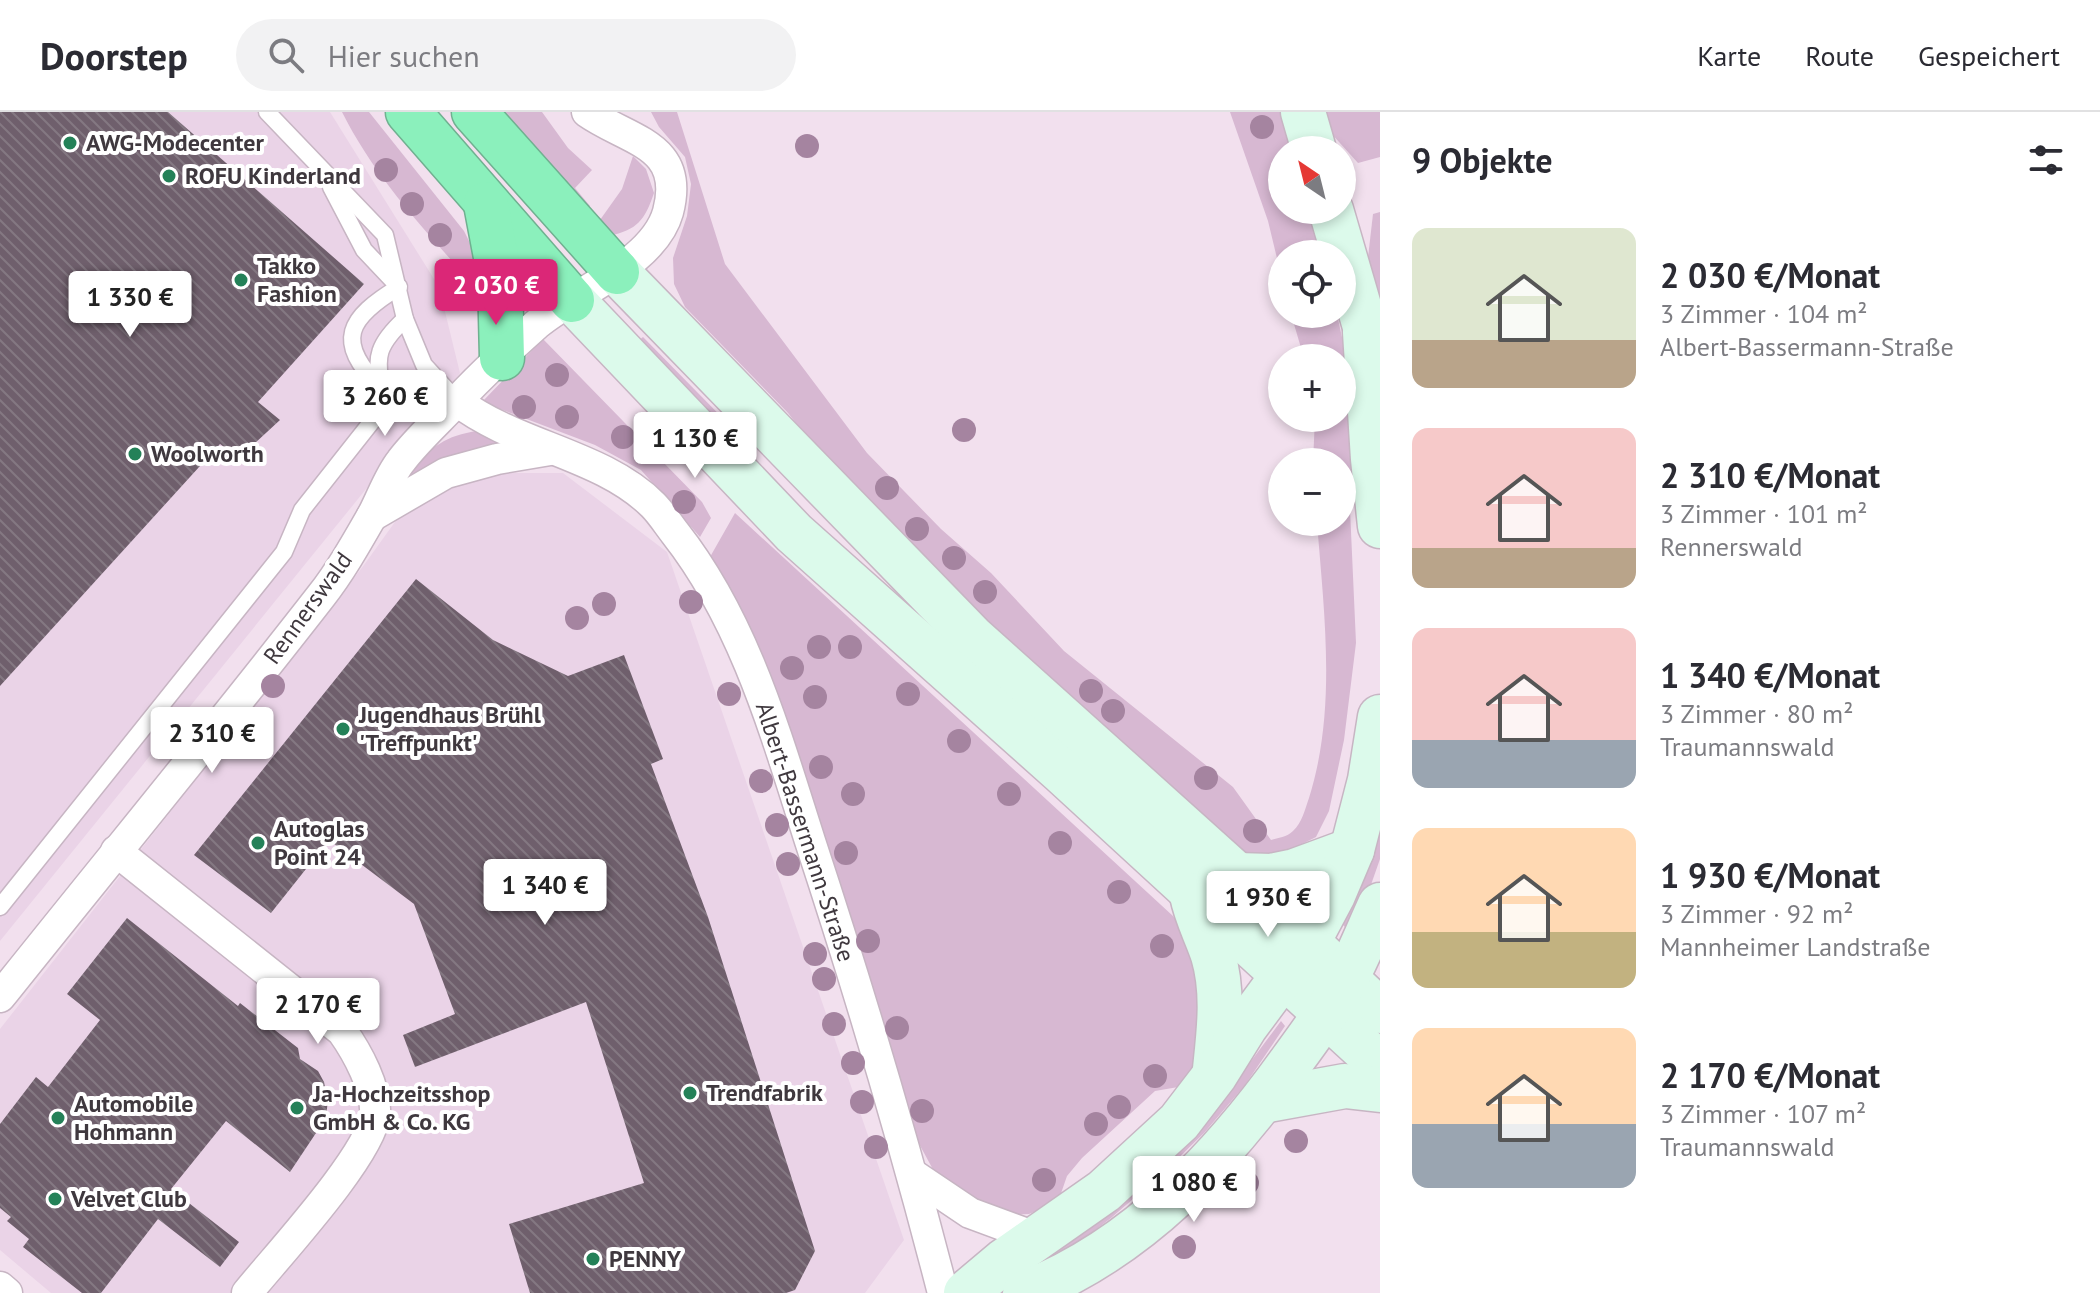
<!DOCTYPE html>
<html lang="de">
<meta charset="utf-8">
<style>
body{margin:0;font-family:"PT Sans",sans-serif;background:#f2f2f3;color:#2b2b33;height:100vh;display:flex;flex-direction:column;font-size:30px;white-space:nowrap}
*{box-sizing:border-box;margin:0}
p{font-size:26px;color:#7c7c81}
.icon{flex:none;width:44px;height:44px;fill:none;stroke:currentColor;stroke-width:2;stroke-linecap:round;stroke-linejoin:round}
.map{position:relative;flex:1;overflow:hidden}
.drawer{display:flex;flex-direction:column;background:#fff;width:720px}
.drawer>*{flex:none}
.needle{width:52px;rotate:325deg}
.controls{position:absolute;left:1268px;top:24px;display:grid;gap:16px}
.controls a{display:grid;place-items:center;width:88px;height:88px;border-radius:50%;background:#fff;box-shadow:0 4px 12px #0003;font-size:40px}
.price{position:absolute;translate:-50% -68px;padding:0 18px;border-radius:8px;background:#fff;color:#222;font-size:26px;line-height:52px;filter:drop-shadow(0 2px 4px #0008)}
.price::after{content:'';position:absolute;left:50%;top:48px;width:24px;height:18px;margin-left:-12px;background:inherit;clip-path:polygon(0 0,100% 0,50% 100%)}
.price.current{background:#db2777;color:#fff}
ul{padding:0;list-style:none}
li{display:flex;align-items:center;gap:24px;height:200px;padding:0 32px}
li span{display:grid;place-items:center;flex:none;width:224px;height:160px;border-radius:16px;color:#555}
li>.icon{margin-inline-start:auto}
span .icon{width:96px;height:96px;fill:#fffc;stroke-width:1}
li b{font-size:34px}
h2{display:flex;justify-content:space-between;align-items:center;height:96px;padding:0 32px;font-size:34px}
header{display:flex;align-items:center;gap:48px;box-sizing:border-box;height:112px;padding:0 40px;background:#fff;border-bottom:2px solid #e1e1e2}
header strong{font-size:38px}
nav{display:flex;gap:44px;margin-inline-start:auto;font-size:28px}
.search{width:560px;height:72px;background:#f2f2f3;display:flex;align-items:center;gap:20px;box-sizing:border-box;padding:0 28px;border-radius:44px;color:#7c7c81;font-size:30px}
main{display:flex;flex:1;min-height:0}
.map>svg:first-child{display:block}
</style>
<header>
<strong>Doorstep</strong>
<div class="search"><svg class="icon" aria-label="search" viewBox="0 0 24 24"><circle cx="10" cy="10" r="6"/><path d="M15 15l6 6"/></svg>Hier suchen</div>
<nav><a>Karte</a><a>Route</a><a>Gespeichert</a></nav>
</header>
<main>
<div class="map">
<svg width="1380" height="1181" viewBox="0 0 1380 1181">
<defs>
<pattern id="building-back-hatch" width="6" height="6" patternUnits="userSpaceOnUse" patternTransform="scale(2)"><rect width="6" height="6" fill="#6f5f6c"/><path d="M-1 5l2 2M0 0l6 6M5-1l2 2" fill="none" stroke="#847882"/></pattern>
</defs>
<rect width="100%" height="100%" fill="#f2e0ee"/>
<g fill="#ead3e7">
<polygon points="0,0 330,0 439,175 460,261 0,829"/>
<polygon points="482,361 563,361 667,440 904,1128 865,1181 51,1181 0,1138 0,917 364,453 405,396"/>
</g>
<g fill="#d7b8d2">
<path d="M342,0H369L464,119L481,153L482,174L469,168C422,115 374,64 342,0Z"/>
<polygon points="488,0 542,0 568,36 592,58 575,76 590,94 580,103"/>
<path d="M651,0H677L725,152L867,341L941,417L991,461L1064,539L1233,675L1271,728C1278,726 1287,725 1293,719C1302,711 1305,697 1309,686C1337,597 1324,501 1317,410H1342V350H1313L1315,306H1342V246H1304L1291,202H1337L1347,249L1352,306L1350,397L1356,531L1344,628L1329,699L1316,725L1292,737L1257,745L1231,737L1032,569L822,344L788,301L685,195L674,172L673,146L687,104L691,72L685,45L659,15Z"/>
<polygon points="1230,0 1285,0 1295,38 1282,38 1282,98 1311,98 1322,142 1282,142 1282,167 1268,109"/>
<polygon points="1324,0 1380,0 1380,45 1358,51 1330,20"/>
<path d="M633,44L646,57L654,81C645,108 637,118 609,124L595,115L622,77Z"/>
<polygon points="1380,100 1380,210 1367,154 1373,102"/>
<polygon points="643,225 753,337 751,342 636,231"/>
<polygon points="543,227 702,390 711,406 700,425 641,358 595,333 482,290"/>
<path d="M478,319L511,328L414,366L411,364L409,357C432,336 445,323 478,319Z"/>
<polygon points="735,401 1173,804 1199,843 1209,885 1195,960 1184,974 1155,979 1082,1046 1067,1064 1058,1090 1029,1102 1006,1103 971,1089 936,1063 917,1028 710,445"/>
<polygon points="1380,709 1380,747 1366,787 1346,816 1343,813 1346,803"/>
<polygon points="1281,909 1285,914 1245,973 1204,1021 1163,1061 1111,1106 1069,1138 1006,1169 1237,968"/>
</g>
<g fill="url(#building-back-hatch)">
<polygon points="0,0 168,0 364,172 258,290 280,308 239,346 220,332 0,574"/>
<polygon points="416,467 493,528 568,564 624,543 663,647 651,652 708,805 815,1139 795,1178 786,1181 530,1181 509,1112 644,1071 586,890 415,955 403,923 455,902 414,792 329,728 271,801 194,743"/>
<polygon points="127,806 238,894 240,891 298,936 300,947 318,959 324,970 328,987 326,1006 290,1060 226,1009 171,1077 239,1130 220,1155 158,1107 101,1181 82,1181 23,1135 29,1127 7,1109 11,1105 0,1096 0,1012 36,965 48,975 100,908 67,882"/>
</g>
<g fill="none" stroke-linecap="round" stroke-linejoin="round">
<defs>
<g id="lane">
<polyline points="267,0 385,123 405,207 424,253 457,289"/>
<polyline points="331,75 364,138 398,174"/>
<path d="M380,275C334,229 348,206 399,175"/>
<path d="M0,795L284,440L302,398L377,303C391,258 358,250 405,207"/>
</g>
<g id="street">
<path d="M457,289C515,334 602,342 653,393C661,401 668,412 675,421C745,510 776,623 810,729C859,878 904,1029 943,1181"/>
<polyline points="372,404 446,361 497,347 550,338"/>
<path d="M116,739L342,919C357,940 377,976 375,1003C370,1044 276,1145 247,1181"/>
<path d="M0,885C107,751 216,619 321,484C340,460 357,430 373,402C382,385 389,364 401,349C416,329 437,310 454,292C480,264 509,237 537,212C575,180 654,151 668,100C686,32 628,29 587,0"/>
<polyline points="912,1062 970,1101 1038,1126"/>
<polyline points="0,1175 7,1181"/>
</g>
<g id="secondary">
<polyline points="1303,0 1314,38"/>
<polyline points="1331,98 1375,249"/>
<polyline points="617,160 972,525 1237,763 1380,899"/>
<polyline points="572,188 794,421 1062,660 1380,952"/>
<polyline points="1365,220 1373,347 1380,414"/>
<polyline points="1237,763 1271,764 1295,759 1352,738"/>
<path d="M1192,783C1196,804 1206,822 1213,843C1224,880 1219,919 1215,957"/>
<polyline points="1263,989 1345,974 1380,978"/>
<polyline points="966,1181 1004,1149 1104,1079 1179,1010 1215,963 1245,915 1308,830 1333,783 1352,738 1370,668 1380,605"/>
<path d="M1025,1181C1138,1137 1224,1044 1293,947C1312,921 1332,894 1347,865C1359,842 1369,817 1380,793"/>
</g>
<g id="highway">
<polyline points="408,0 572,188"/>
<polyline points="474,0 617,160"/>
<polyline points="486,92 500,166 502,246"/>
</g>
</defs>
<use href="#lane" stroke="#c7b5c3" stroke-width="19"/>
<use href="#street" stroke="#c7b5c3" stroke-width="33"/>
<use href="#secondary" stroke="#c7b5c3" stroke-width="47"/>
<use href="#highway" stroke="#70b090" stroke-width="47"/>
<use href="#lane" stroke="#fff" stroke-width="16"/>
<use href="#street" stroke="#fff" stroke-width="30"/>
<use href="#secondary" stroke="#dcfaeb" stroke-width="44"/>
<use href="#highway" stroke="#8bf0bc" stroke-width="44"/>
</g>
<g fill="#a584a0">
<circle cx="1262" cy="15" r="12"/>
<circle cx="807" cy="34" r="12"/>
<circle cx="386" cy="58" r="12"/>
<circle cx="412" cy="92" r="12"/>
<circle cx="440" cy="123" r="12"/>
<circle cx="557" cy="263" r="12"/>
<circle cx="524" cy="295" r="12"/>
<circle cx="567" cy="305" r="12"/>
<circle cx="964" cy="318" r="12"/>
<circle cx="623" cy="325" r="12"/>
<circle cx="887" cy="376" r="12"/>
<circle cx="684" cy="390" r="12"/>
<circle cx="917" cy="417" r="12"/>
<circle cx="954" cy="446" r="12"/>
<circle cx="985" cy="480" r="12"/>
<circle cx="691" cy="490" r="12"/>
<circle cx="604" cy="492" r="12"/>
<circle cx="577" cy="506" r="12"/>
<circle cx="819" cy="535" r="12"/>
<circle cx="850" cy="535" r="12"/>
<circle cx="792" cy="556" r="12"/>
<circle cx="273" cy="574" r="12"/>
<circle cx="1091" cy="579" r="12"/>
<circle cx="729" cy="582" r="12"/>
<circle cx="908" cy="582" r="12"/>
<circle cx="815" cy="585" r="12"/>
<circle cx="1113" cy="599" r="12"/>
<circle cx="248" cy="608" r="12"/>
<circle cx="959" cy="629" r="12"/>
<circle cx="821" cy="655" r="12"/>
<circle cx="1206" cy="666" r="12"/>
<circle cx="761" cy="669" r="12"/>
<circle cx="853" cy="682" r="12"/>
<circle cx="1009" cy="682" r="12"/>
<circle cx="777" cy="713" r="12"/>
<circle cx="1255" cy="719" r="12"/>
<circle cx="1060" cy="731" r="12"/>
<circle cx="846" cy="741" r="12"/>
<circle cx="788" cy="752" r="12"/>
<circle cx="1119" cy="780" r="12"/>
<circle cx="868" cy="829" r="12"/>
<circle cx="1162" cy="834" r="12"/>
<circle cx="815" cy="842" r="12"/>
<circle cx="824" cy="867" r="12"/>
<circle cx="834" cy="912" r="12"/>
<circle cx="897" cy="916" r="12"/>
<circle cx="853" cy="951" r="12"/>
<circle cx="1155" cy="964" r="12"/>
<circle cx="862" cy="990" r="12"/>
<circle cx="1119" cy="995" r="12"/>
<circle cx="922" cy="999" r="12"/>
<circle cx="1096" cy="1012" r="12"/>
<circle cx="1296" cy="1029" r="12"/>
<circle cx="876" cy="1035" r="12"/>
<circle cx="1044" cy="1068" r="12"/>
<circle cx="1247" cy="1071" r="12"/>
<circle cx="1184" cy="1135" r="12"/>
</g>
<g fill="#248158" stroke="#fff" stroke-width="3">
<circle cx="70" cy="31" r="8"/>
<circle cx="169" cy="64" r="8"/>
<circle cx="241" cy="168" r="8"/>
<circle cx="135" cy="342" r="8"/>
<circle cx="343" cy="617" r="8"/>
<circle cx="258" cy="731" r="8"/>
<circle cx="690" cy="981" r="8"/>
<circle cx="297" cy="996" r="8"/>
<circle cx="58" cy="1006" r="8"/>
<circle cx="55" cy="1087" r="8"/>
<circle cx="593" cy="1147" r="8"/>
</g>
<g text-anchor="middle" stroke-width="8" stroke-linejoin="round" paint-order="stroke">
<g font-size="24" font-weight="bold" fill="#3f383e" stroke="#fff" text-anchor="start">
<text x="86" y="39">AWG-Modecenter</text>
<text x="185" y="72">ROFU Kinderland</text>
<text x="257" y="162">Takko<tspan x="257" dy="28">Fashion</tspan></text>
<text x="151" y="350">Woolworth</text>
<text x="359" y="611">Jugendhaus Brühl<tspan x="359" dy="28">'Treffpunkt'</tspan></text>
<text x="274" y="725">Autoglas<tspan x="274" dy="28">Point 24</tspan></text>
<text x="706" y="989">Trendfabrik</text>
<text x="313" y="990">Ja-Hochzeitsshop<tspan x="313" dy="28">GmbH &amp; Co. KG</tspan></text>
<text x="74" y="1000">Automobile<tspan x="74" dy="28">Hohmann</tspan></text>
<text x="71" y="1095">Velvet Club</text>
<text x="609" y="1155">PENNY</text>
</g>
<g font-size="24" fill="#3f383e" stroke="#fff">
<text transform="translate(308 496) rotate(-54)" y="8">Rennerswald</text>
<text transform="translate(805 720) rotate(72)" y="8">Albert-Bassermann-Straße</text>
</g>
</g>
</svg>
<div class="controls">
<a><svg class="needle" viewBox="-14 -14 28 28"><path d="M0-13l5 13h-10z" fill="#e53935"/><path d="M0 13l5-13h-10z" fill="#7c7c81"/></svg></a>
<a><svg class="icon" aria-label="locate" viewBox="0 0 24 24"><circle cx="12" cy="12" r="6"/><path d="M12 2v4M12 18v4M2 12h4M18 12h4"/></svg></a>
<a>+</a>
<a>−</a>
</div>
<b class="price current" style="left:496px;top:215px">2 030 €</b>
<b class="price" style="left:130px;top:227px">1 330 €</b>
<b class="price" style="left:385px;top:326px">3 260 €</b>
<b class="price" style="left:695px;top:368px">1 130 €</b>
<b class="price" style="left:212px;top:663px">2 310 €</b>
<b class="price" style="left:545px;top:815px">1 340 €</b>
<b class="price" style="left:1268px;top:827px">1 930 €</b>
<b class="price" style="left:318px;top:934px">2 170 €</b>
<b class="price" style="left:1194px;top:1112px">1 080 €</b>
</div>
<section class="drawer">
<h2>9 Objekte<svg class="icon" aria-label="filters" viewBox="0 0 24 24"><path d="M4 7h16M4 17h16"/><circle cx="9" cy="7" r="2"/><circle cx="15" cy="17" r="2"/></svg></h2>
<ul>
<li><span style="background:linear-gradient(#dfe7d0 70%,#b9a48a 0)"><svg class="icon" aria-label="home" viewBox="0 0 24 24"><path d="M3 11l9-7 9 7M6 9v11h12V9"/></svg></span><div><b>2 030 €/Monat</b><p>3 Zimmer · 104 m²</p><p>Albert-Bassermann-Straße</p></div></li>
<li><span style="background:linear-gradient(#f6c9c9 75%,#b9a48a 0)"><svg class="icon" aria-label="home" viewBox="0 0 24 24"><path d="M3 11l9-7 9 7M6 9v11h12V9"/></svg></span><div><b>2 310 €/Monat</b><p>3 Zimmer · 101 m²</p><p>Rennerswald</p></div></li>
<li><span style="background:linear-gradient(#f6c9c9 70%,#9aa5b1 0)"><svg class="icon" aria-label="home" viewBox="0 0 24 24"><path d="M3 11l9-7 9 7M6 9v11h12V9"/></svg></span><div><b>1 340 €/Monat</b><p>3 Zimmer · 80 m²</p><p>Traumannswald</p></div></li>
<li><span style="background:linear-gradient(#ffd9b3 65%,#c2b280 0)"><svg class="icon" aria-label="home" viewBox="0 0 24 24"><path d="M3 11l9-7 9 7M6 9v11h12V9"/></svg></span><div><b>1 930 €/Monat</b><p>3 Zimmer · 92 m²</p><p>Mannheimer Landstraße</p></div></li>
<li><span style="background:linear-gradient(#ffd9b3 60%,#9aa5b1 0)"><svg class="icon" aria-label="home" viewBox="0 0 24 24"><path d="M3 11l9-7 9 7M6 9v11h12V9"/></svg></span><div><b>2 170 €/Monat</b><p>3 Zimmer · 107 m²</p><p>Traumannswald</p></div></li>
</ul>
</section>
</main>
